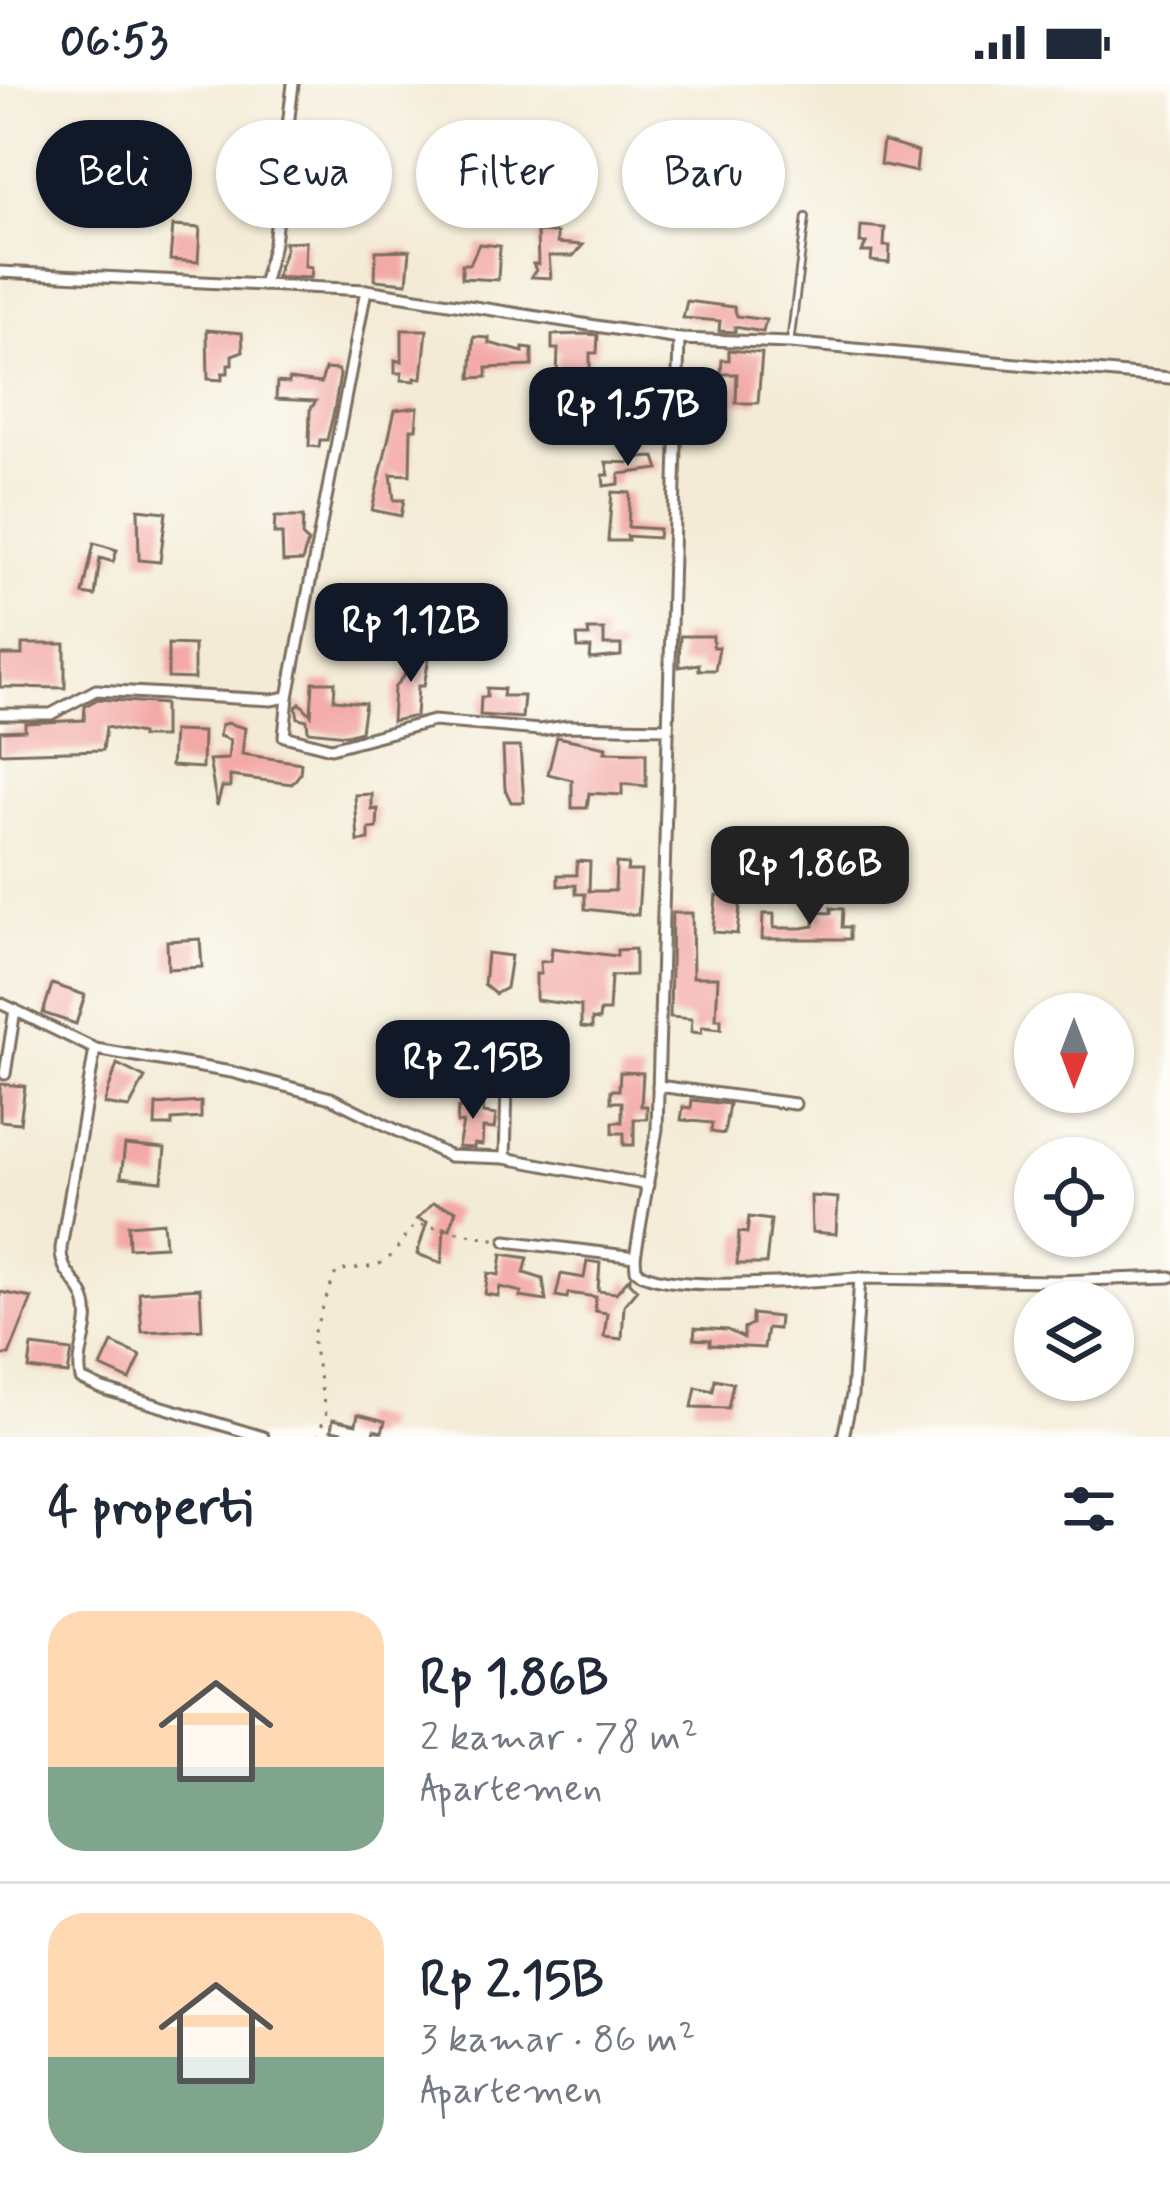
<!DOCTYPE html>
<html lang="id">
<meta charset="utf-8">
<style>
body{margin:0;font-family:Mynerve,sans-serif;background:#f6f6f7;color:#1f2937;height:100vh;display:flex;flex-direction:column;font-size:45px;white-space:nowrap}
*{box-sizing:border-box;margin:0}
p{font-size:39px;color:#747a83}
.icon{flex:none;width:66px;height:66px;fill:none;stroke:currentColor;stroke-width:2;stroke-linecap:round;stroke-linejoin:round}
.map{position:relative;height:1353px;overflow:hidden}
.panel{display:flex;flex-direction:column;background:#fff;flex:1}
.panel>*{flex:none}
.banner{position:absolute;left:36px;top:36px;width:1098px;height:108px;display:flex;gap:24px}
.needle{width:78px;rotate:180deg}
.fabs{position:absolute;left:1014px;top:909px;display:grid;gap:24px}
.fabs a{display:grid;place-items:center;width:120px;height:120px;border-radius:50%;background:#fff;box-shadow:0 3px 9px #0004;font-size:60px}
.price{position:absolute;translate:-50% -102px;padding:0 27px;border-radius:24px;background:#111827;color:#fff;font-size:39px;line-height:78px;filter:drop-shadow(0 3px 6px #0008)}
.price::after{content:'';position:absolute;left:50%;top:72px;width:36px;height:27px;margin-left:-18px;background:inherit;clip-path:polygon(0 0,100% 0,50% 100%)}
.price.selected{background:#222;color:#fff}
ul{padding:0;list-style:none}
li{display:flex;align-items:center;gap:36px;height:300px;padding:0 48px}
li+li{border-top:3px solid #e0e1e3}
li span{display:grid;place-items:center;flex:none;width:336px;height:240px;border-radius:36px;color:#555}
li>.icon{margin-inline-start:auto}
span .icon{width:144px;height:144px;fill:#fffc;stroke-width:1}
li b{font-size:51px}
h2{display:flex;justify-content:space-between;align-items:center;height:144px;padding:0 48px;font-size:51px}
.chip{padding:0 42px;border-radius:54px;background:#fff;box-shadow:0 3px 9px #0004;font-size:42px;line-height:108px}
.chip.selected{background:#111827;color:#fff}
.status{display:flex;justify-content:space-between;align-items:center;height:84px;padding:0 60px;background:#fff;direction:ltr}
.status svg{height:33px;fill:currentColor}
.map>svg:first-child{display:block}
</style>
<div class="status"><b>06:53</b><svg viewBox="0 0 49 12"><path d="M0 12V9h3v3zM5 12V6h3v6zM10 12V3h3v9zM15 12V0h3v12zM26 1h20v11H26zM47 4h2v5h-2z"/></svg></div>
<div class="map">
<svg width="1170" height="1353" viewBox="0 0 1170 1353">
<rect width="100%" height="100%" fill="#fdfcf7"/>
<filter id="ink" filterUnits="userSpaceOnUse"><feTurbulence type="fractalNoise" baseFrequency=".00833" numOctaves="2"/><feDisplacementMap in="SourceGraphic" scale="24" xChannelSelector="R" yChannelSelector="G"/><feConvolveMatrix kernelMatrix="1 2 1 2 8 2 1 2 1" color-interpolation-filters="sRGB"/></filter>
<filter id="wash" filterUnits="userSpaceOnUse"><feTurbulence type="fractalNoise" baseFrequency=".004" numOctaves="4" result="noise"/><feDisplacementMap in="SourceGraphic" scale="48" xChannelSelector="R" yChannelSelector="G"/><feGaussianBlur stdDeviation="2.7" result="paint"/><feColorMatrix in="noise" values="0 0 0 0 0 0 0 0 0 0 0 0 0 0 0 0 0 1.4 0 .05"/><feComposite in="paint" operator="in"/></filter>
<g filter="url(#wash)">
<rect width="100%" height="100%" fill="#f3ebd6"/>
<g id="blocks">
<g fill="#f3aaa7">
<polygon points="546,54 562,59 552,88 537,85 542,72 521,76 530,55"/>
<polygon points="318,55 360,57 360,61 342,64 344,74 339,75 339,81 317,80"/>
<polygon points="883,57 918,68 916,88 880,80"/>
<polygon points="173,142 200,144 198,178 170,176"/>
<polygon points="861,142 885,144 884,162 890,162 889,179 871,177 872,168 862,168 866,159 860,159"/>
<polygon points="537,148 557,149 557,159 583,161 573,172 549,172 551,194 531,193 536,186 533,180 538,180"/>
<polygon points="306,157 305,182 312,183 311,194 276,193 286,163 284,158"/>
<polygon points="479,160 500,162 498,196 462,194 462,180 470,180"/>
<polygon points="410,166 407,199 375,196 376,167"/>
<polygon points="687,217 734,223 737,232 766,236 763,248 735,243 735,248 719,247 720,237 683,234"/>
<polygon points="207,246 242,249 243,267 232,271 232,280 228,280 228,289 222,289 222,296 208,295"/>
<polygon points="402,246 427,246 422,294 415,294 415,297 401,296 402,289 395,289 395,276 402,278"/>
<polygon points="586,250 598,251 597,269 590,269 590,291 557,291 558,265 552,265 552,251"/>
<polygon points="474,253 489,254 489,259 523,268 523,264 532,265 532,282 487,284 487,293 471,294"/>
<polygon points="729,266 762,269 758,319 736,319 737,290 721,290 722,276 729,276"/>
<polygon points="325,285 338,286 340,291 334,327 327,356 320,356 319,363 309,362 310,326 316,317 276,315 277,298 289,299 289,295 321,299"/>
<polygon points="418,323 416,345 411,345 410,391 391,390 394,416 404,416 401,432 372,426 395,326"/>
<polygon points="655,373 659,385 619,390 619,400 604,402 603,391 609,391 606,378 634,379 634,374"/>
<polygon points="612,408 630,409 628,443 659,445 658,454 627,452 628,457 608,457"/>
<polygon points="138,425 166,428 160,478 139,476"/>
<polygon points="275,433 303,433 302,452 308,458 302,477 283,478 282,450 274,450"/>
<polygon points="94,459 117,466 113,478 100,474 95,512 83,510"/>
<polygon points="588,546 604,546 604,561 621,561 621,572 590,575 591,564 578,564 577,552 589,552"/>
<polygon points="680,552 713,552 713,563 719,563 715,586 699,586 699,580 679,583"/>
<polygon points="419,558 431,561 424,602 418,602 416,632 392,637 394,604 415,577"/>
<polygon points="22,560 65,560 65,604 0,603 0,571 22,571"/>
<polygon points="168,560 194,561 194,595 168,594"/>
<polygon points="313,598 335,598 334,616 365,619 361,647 346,651 308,647 307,636 298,634 296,623 300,619 311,631"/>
<polygon points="487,604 504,605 503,612 524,612 522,634 480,631 481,613 487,613"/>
<polygon points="98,615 164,620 164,653 141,653 141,650 106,643 103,666 0,669 0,647 25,646 25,639 84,636 85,622"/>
<polygon points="227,639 245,644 242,670 301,679 300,690 292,700 230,692 230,703 222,703 217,722 209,676 228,675 230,656 219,652 221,641"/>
<polygon points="173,647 203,648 202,684 171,682"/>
<polygon points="557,653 606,663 605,668 646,669 646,702 622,700 622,711 589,709 587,724 572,724 572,696 548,690"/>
<polygon points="503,663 520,663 524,718 511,718 505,705"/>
<polygon points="372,710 372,726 378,725 377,744 369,745 369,756 358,758 355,711"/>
<polygon points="577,777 590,778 589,807 615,807 616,779 628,780 627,787 641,787 638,831 585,825 585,810 576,810 576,801 558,802 558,791 577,791"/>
<polygon points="716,811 741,813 737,850 713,848"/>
<polygon points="831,824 843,825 842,843 850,843 850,855 762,855 763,830 774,830 774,844 802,844 814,842 814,828 831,829"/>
<polygon points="672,829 692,829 693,893 718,893 716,935 721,935 721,945 702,943 701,949 691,948 692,935 670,933"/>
<polygon points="200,855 202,883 168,885 167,857"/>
<polygon points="552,864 617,872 617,866 635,865 635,891 611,892 609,927 600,927 599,936 592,935 592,944 581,943 581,922 536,916 536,890 541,890 540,878 551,877"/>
<polygon points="487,869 511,872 506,904 495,910 484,901"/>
<polygon points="52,900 85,911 76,940 43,929"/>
<polygon points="117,980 145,994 129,1024 104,1020"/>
<polygon points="620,988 643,989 641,1022 647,1022 647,1035 634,1035 634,1061 624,1061 624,1049 613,1049 613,1038 622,1038 622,1018 611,1018 611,1006 619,1006"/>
<polygon points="0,1000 25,1002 20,1039 0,1037"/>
<polygon points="461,1014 484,1015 483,1029 496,1031 494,1045 483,1044 482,1061 474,1060 474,1064 458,1063 463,1039 457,1039 458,1024 461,1024"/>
<polygon points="692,1016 729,1020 724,1050 711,1048 712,1039 681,1036 683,1023 691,1024"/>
<polygon points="201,1018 201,1034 172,1036 172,1042 155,1042 156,1021"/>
<polygon points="125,1061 165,1065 162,1097 121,1093"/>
<polygon points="811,1112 838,1114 836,1150 812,1148"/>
<polygon points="433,1119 456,1126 450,1145 444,1144 442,1179 417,1170 427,1138 417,1135"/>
<polygon points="749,1133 771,1136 766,1180 737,1180 739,1148 747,1149"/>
<polygon points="163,1138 165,1162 129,1164 128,1141"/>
<polygon points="502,1170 528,1174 524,1189 543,1195 546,1217 520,1213 522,1208 500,1203 498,1212 485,1210 488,1189 499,1191"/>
<polygon points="587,1177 600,1179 598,1207 616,1209 630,1193 630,1198 637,1205 624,1221 622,1255 604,1253 607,1229 595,1227 596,1213 568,1209 567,1214 556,1212 561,1190 584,1194"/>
<polygon points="200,1204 202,1245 142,1248 139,1208"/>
<polygon points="0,1208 32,1214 9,1271 0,1271"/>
<polygon points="752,1230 779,1233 778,1245 767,1244 764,1264 710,1261 710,1256 694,1255 695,1244 727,1246 744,1254 744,1244 752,1240"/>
<polygon points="112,1259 141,1272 130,1296 101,1283"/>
<polygon points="32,1262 72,1267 68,1290 29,1285"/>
<polygon points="715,1295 733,1299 728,1324 692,1323 696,1303 713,1307"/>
<polygon points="358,1330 385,1337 382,1348 374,1346 372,1353 341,1353 342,1348 331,1346 333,1335 356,1340"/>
</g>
</g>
</g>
<g filter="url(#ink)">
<use href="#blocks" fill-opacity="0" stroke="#7b6e5e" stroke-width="3"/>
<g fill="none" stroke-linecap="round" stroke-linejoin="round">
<defs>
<polyline id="lane" points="790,259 806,133"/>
<g id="street">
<polyline points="0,188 263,201 274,159 293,0"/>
<polyline points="263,201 366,206 679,255"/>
<polyline points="288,613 284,652 331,664 433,637 540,646 567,642 666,644"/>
<polyline points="0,630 51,630 96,606 271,616 288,613 366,206"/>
<polyline points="0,919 95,965 231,988 331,1014 449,1072 505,1074 648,1101"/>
<path d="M95,965L61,1164C60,1190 78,1195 85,1216C94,1241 75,1269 81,1295L103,1305L263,1353"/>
<polyline points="5,990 15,926"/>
<polyline points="658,1002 795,1020"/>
<polyline points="505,1074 508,966 515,959 550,960"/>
<polyline points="506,1157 635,1173"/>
<path d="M860,1194C815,1196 668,1211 636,1186L635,1173L657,1045L679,255L790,259L1170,294"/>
<polyline points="843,1353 852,1311 860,1194 1056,1197 1170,1193"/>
</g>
</defs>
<use href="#lane" stroke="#7b6e5e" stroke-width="10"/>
<use href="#street" stroke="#7b6e5e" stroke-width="15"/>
<path stroke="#7b6e5e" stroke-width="3" stroke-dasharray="3 9" stroke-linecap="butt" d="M317,1353L326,1331L312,1253L336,1188C352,1182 369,1187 385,1177C400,1167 403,1149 418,1140L498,1156"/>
<use href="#lane" stroke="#fff" stroke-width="4.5"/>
<use href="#street" stroke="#fff" stroke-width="9"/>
</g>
</g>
</svg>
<div class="fabs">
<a><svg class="needle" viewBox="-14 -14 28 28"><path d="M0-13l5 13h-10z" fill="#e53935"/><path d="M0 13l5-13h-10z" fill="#747a83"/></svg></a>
<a><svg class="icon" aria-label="locate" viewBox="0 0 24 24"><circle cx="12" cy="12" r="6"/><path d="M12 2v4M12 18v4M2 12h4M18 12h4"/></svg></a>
<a><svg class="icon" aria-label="layers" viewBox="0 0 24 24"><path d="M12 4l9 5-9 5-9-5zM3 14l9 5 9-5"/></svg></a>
</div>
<b class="price" style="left:628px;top:385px">Rp 1.57B</b>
<b class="price" style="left:411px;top:601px">Rp 1.12B</b>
<b class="price selected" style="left:810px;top:844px">Rp 1.86B</b>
<b class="price" style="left:473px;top:1038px">Rp 2.15B</b>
<div class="banner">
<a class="chip selected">Beli</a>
<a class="chip">Sewa</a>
<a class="chip">Filter</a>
<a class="chip">Baru</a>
</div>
</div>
<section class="panel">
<h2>4 properti<svg class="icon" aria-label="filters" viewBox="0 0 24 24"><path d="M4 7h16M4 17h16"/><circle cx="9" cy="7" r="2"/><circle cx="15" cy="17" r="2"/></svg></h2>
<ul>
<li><span style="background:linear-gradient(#ffd9b3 65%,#7fa58c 0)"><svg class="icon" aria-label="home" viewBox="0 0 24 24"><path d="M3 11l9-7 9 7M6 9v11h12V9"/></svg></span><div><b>Rp 1.86B</b><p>2 kamar · 78 m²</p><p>Apartemen</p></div></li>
<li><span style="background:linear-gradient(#ffd9b3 60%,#7fa58c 0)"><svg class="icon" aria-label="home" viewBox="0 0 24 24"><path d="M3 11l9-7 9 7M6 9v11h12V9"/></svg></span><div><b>Rp 2.15B</b><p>3 kamar · 86 m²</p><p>Apartemen</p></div></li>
</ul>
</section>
